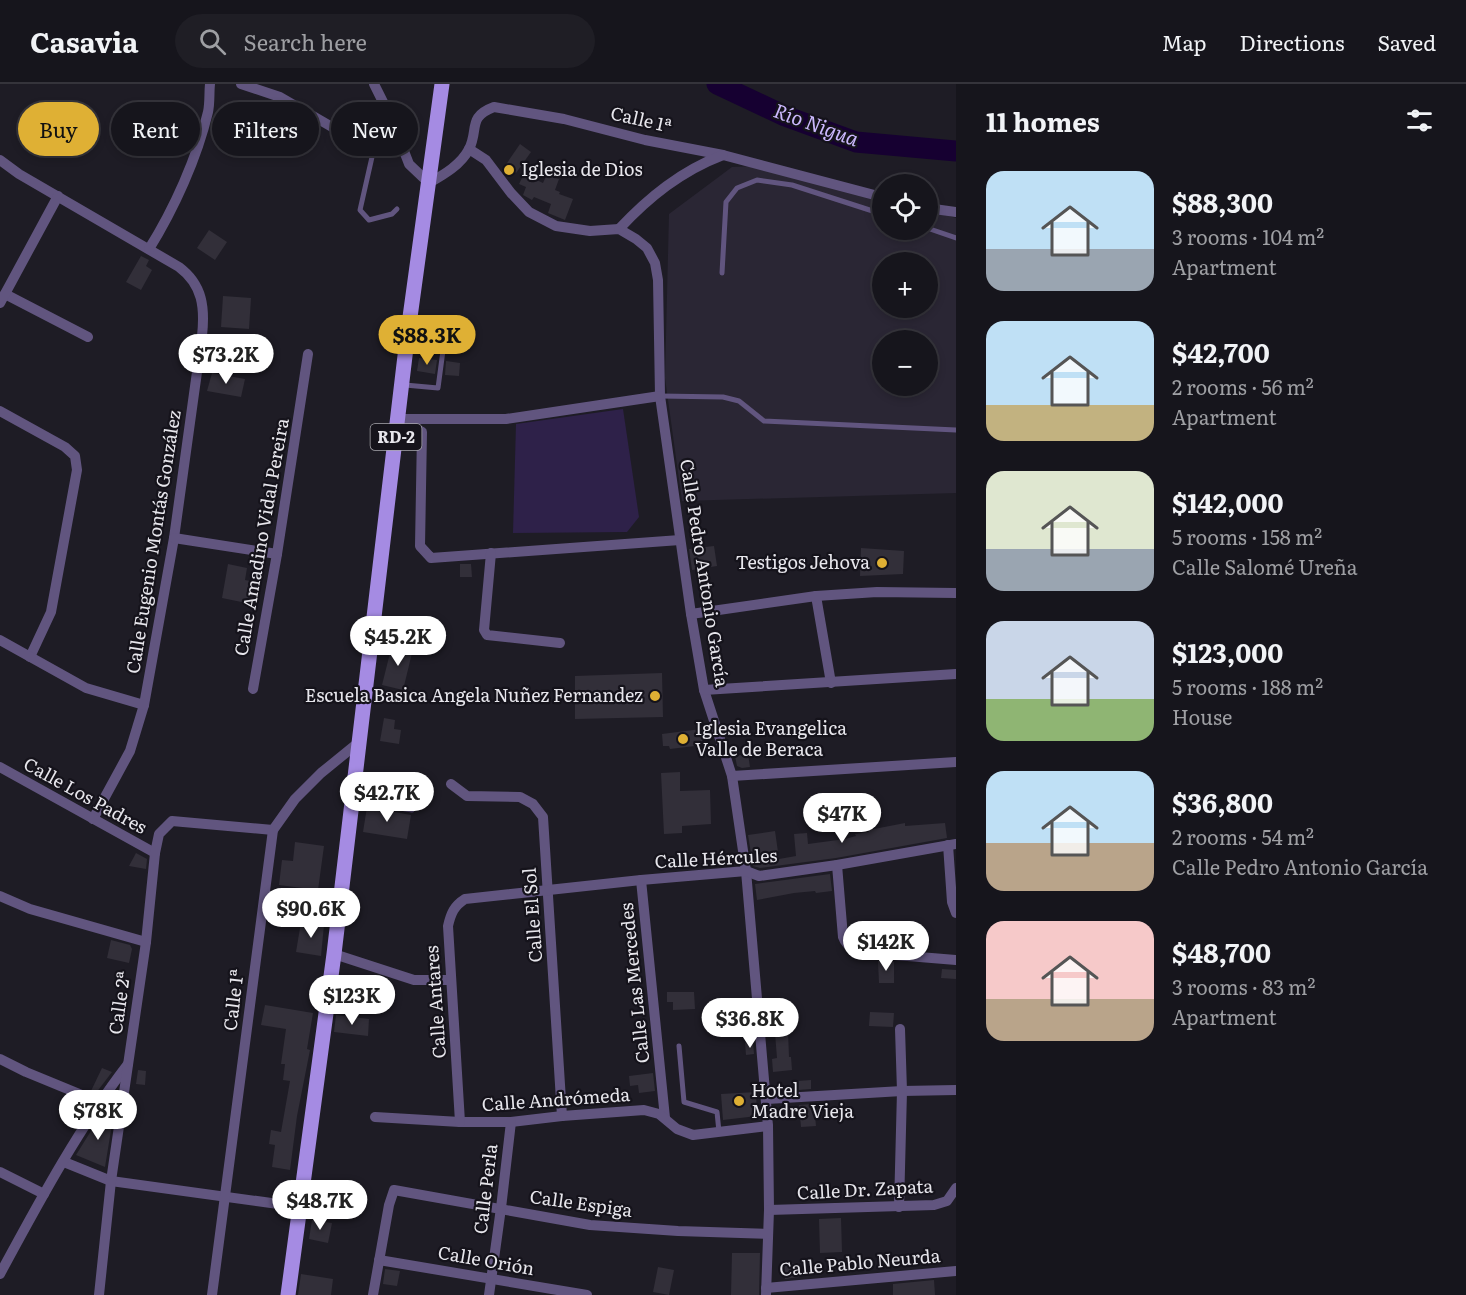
<!DOCTYPE html>
<meta charset="utf-8">
<style>
body{margin:0;font-family:Literata,serif;background:#1f1e25;color:#f1f3f6;height:100vh;display:flex;flex-direction:column;font-size:22px;white-space:nowrap}
*{box-sizing:border-box;margin:0}
p{font-size:20px;color:#9e9fa3}
.icon{flex:none;width:33px;height:33px;fill:none;stroke:currentColor;stroke-width:2;stroke-linecap:round;stroke-linejoin:round}
.map{position:relative;flex:1;overflow:hidden}
.drawer{display:flex;flex-direction:column;background:#16151c;width:510px}
.drawer>*{flex:none}
.top-card{position:absolute;left:18px;top:18px;width:570px;height:54px;display:flex;gap:12px}
.fabs{position:absolute;left:872px;top:90px;display:grid;gap:12px}
.fabs a{display:grid;place-items:center;width:66px;height:66px;border-radius:50%;background:#16151c;box-shadow:0 3px 9px #0003,0 0 0 2px #35343b;font-size:30px}
.price{position:absolute;translate:-50% -51px;padding:0 14px;border-radius:21px;background:#fff;color:#222;font-size:20px;line-height:39px;filter:drop-shadow(0 2px 3px #0008)}
.price::after{content:'';position:absolute;left:50%;top:36px;width:18px;height:14px;margin-left:-9px;background:inherit;clip-path:polygon(0 0,100% 0,50% 100%)}
.price.current{background:#dfb034;color:#111}
ul{padding:0;list-style:none}
li{display:flex;align-items:center;gap:18px;height:150px;padding:0 30px}
li span{display:grid;place-items:center;flex:none;width:168px;height:120px;border-radius:18px;color:#555}
li>.icon{margin-inline-start:auto}
span .icon{width:72px;height:72px;fill:#fffc;stroke-width:1}
li b{font-size:26px}
h2{display:flex;justify-content:space-between;align-items:center;height:72px;padding:0 30px;font-size:26px}
.pill{padding:0 21px;border-radius:27px;background:#16151c;box-shadow:0 3px 9px #0003,0 0 0 2px #35343b;font-size:21px;line-height:54px}
.pill.current{background:#dfb034;color:#111}
header{display:flex;align-items:center;gap:36px;box-sizing:border-box;height:84px;padding:0 30px;background:#16151c;border-bottom:2px solid #35343b}
header strong{font-size:28px}
nav{display:flex;gap:33px;margin-inline-start:auto;font-size:21px}
.search{width:420px;height:54px;background:#1f1e25;display:flex;align-items:center;gap:15px;box-sizing:border-box;padding:0 21px;border-radius:33px;color:#9e9fa3;font-size:22px}
main{display:flex;flex:1;min-height:0}
.map>svg:first-child{display:block}
</style>
<header>
<strong>Casavia</strong>
<div class="search"><svg class="icon" aria-label="search" viewBox="0 0 24 24"><circle cx="10" cy="10" r="6"/><path d="M15 15l6 6"/></svg>Search here</div>
<nav><a>Map</a><a>Directions</a><a>Saved</a></nav>
</header>
<main>
<div class="map">
<svg width="956" height="1211" viewBox="0 0 956 1211">
<rect width="100%" height="100%" fill="#1e1c25"/>
<path fill="#2a2634" fill-rule="evenodd" d="M759,82L882,115V146H927V126L956,134V409L682,417L665,294L669,130L732,83ZM882,178H927V224H882ZM882,256H927V302H882Z"/>
<polygon fill="#2e2149" points="623,325 639,433 627,448 513,449 516,340"/>
<g fill="none" stroke-linecap="round" stroke-linejoin="round">
<polyline stroke="#160031" stroke-width="21" points="717,0 785,32 856,58 956,67"/>
</g>
<g fill="#322f39">
<polygon points="520,60 531,68 516,89 505,82"/>
<polygon points="524,90 543,99 547,90 559,95 555,106 560,108 559,110 573,115 565,136 548,129 551,120 534,113 532,116 523,111 526,103 519,100"/>
<polygon points="209,146 227,158 215,176 197,164"/>
<polygon points="141,172 149,176 146,182 152,186 141,206 126,198"/>
<polygon points="223,212 251,214 249,245 221,243"/>
<polygon points="419,274 437,276 435,290 417,287"/>
<polygon points="446,277 460,279 459,292 445,291"/>
<polygon points="212,289 245,295 241,313 207,307"/>
<polygon points="714,462 717,482 692,486 689,465"/>
<polygon points="861,464 904,467 903,490 860,492"/>
<polygon points="228,480 247,484 245,496 260,499 256,521 222,514"/>
<polygon points="460,480 471,480 472,493 460,493"/>
<polygon points="392,561 413,565 403,606 382,601"/>
<polygon points="662,589 663,633 575,635 575,592"/>
<polygon points="384,634 395,636 394,645 401,646 399,660 380,657"/>
<polygon points="701,645 703,661 670,665 669,662 663,662 662,650"/>
<polygon points="748,670 750,683 742,684 737,682 735,672"/>
<polygon points="680,688 680,707 710,706 711,740 682,742 682,749 664,750 661,689"/>
<polygon points="367,723 411,731 407,755 363,748"/>
<polygon points="905,739 905,742 945,739 947,754 836,774 760,784 753,782 748,751 775,747 779,775 796,772 794,750 807,749 808,760 845,755 856,752 855,750 869,748 869,746"/>
<polygon points="295,758 324,762 318,806 279,801 282,776 293,777"/>
<polygon points="136,769 147,775 146,785 129,782"/>
<polygon points="830,790 832,807 816,809 815,807 794,809 757,816 755,800"/>
<polygon points="301,838 324,841 321,872 296,868"/>
<polygon points="111,856 130,861 132,865 129,879 107,874"/>
<polygon points="878,877 894,878 894,899 879,899"/>
<polygon points="942,885 956,886 956,895 941,894"/>
<polygon points="667,908 694,908 695,925 673,926 673,918 667,918"/>
<polygon points="265,921 313,929 307,965 310,966 297,1032 290,1086 272,1083 275,1061 269,1060 271,1046 281,1048 290,997 283,996 285,980 281,980 286,945 261,941"/>
<polygon points="870,928 894,929 893,943 869,942"/>
<polygon points="336,931 369,935 368,952 334,948"/>
<polygon points="788,948 789,973 791,973 792,986 773,988 772,975 777,974 775,949"/>
<polygon points="753,958 754,970 746,971 745,959"/>
<polygon points="102,984 112,988 96,1009 91,1007"/>
<polygon points="138,986 146,987 145,1001 136,1000"/>
<polygon points="653,989 655,1007 639,1009 638,1001 630,1002 629,992"/>
<polygon points="811,996 811,1005 798,1006 798,997"/>
<polygon points="756,1008 757,1032 723,1036 721,1010"/>
<polygon points="812,1020 814,1021 816,1042 801,1043 799,1021"/>
<polygon points="104,1026 110,1029 108,1032 113,1034 105,1083 76,1071"/>
<polygon points="841,1134 842,1168 820,1169 819,1135"/>
<polygon points="312,1136 332,1139 328,1159 309,1155"/>
<polygon points="732,1169 760,1169 759,1211 731,1211"/>
<polygon points="799,1179 799,1193 785,1195 784,1180"/>
<polygon points="658,1183 674,1186 669,1211 653,1208"/>
<polygon points="385,1185 400,1187 397,1202 383,1200"/>
<polygon points="301,1190 333,1195 331,1211 298,1211"/>
<polygon points="934,1196 935,1211 893,1211 893,1200"/>
</g>
<g fill="none" stroke-linecap="round" stroke-linejoin="round">
<g stroke="#61557f" stroke-width="5">
<polyline points="377,51 360,126 369,136 392,130 397,125"/>
<polyline points="927,144 956,154"/>
<polyline points="722,189 726,118 737,104 757,96 792,101 882,130"/>
<polyline points="405,301 438,304 444,259 409,255"/>
<polyline points="660,312 723,313 739,317 764,337 956,346"/>
<polyline points="353,716 412,726"/>
<polyline points="679,962 684,1018 717,1028 719,1048"/>
</g>
<g stroke="#61557f" stroke-width="10">
<polyline points="241,0 280,13 332,43 377,51 392,36"/>
<path d="M374,0L392,36L409,80L429,99C443,91 461,81 469,65C479,46 467,33 494,23L564,35L645,56L723,71L882,113"/>
<polyline points="469,65 486,76 511,109 529,128 556,142 590,147 619,145 636,155 647,164 655,179 658,196 660,312 691,530 704,606 732,692 746,787 768,1042 769,1126 766,1211"/>
<path d="M0,76L19,90L179,183C203,201 205,224 202,252L174,454L144,621L130,667L93,735"/>
<polyline points="927,124 956,128"/>
<path d="M619,145C649,113 681,87 723,71"/>
<path d="M149,165C174,125 197,74 208,28C210,19 209,9 210,0"/>
<polyline points="5,210 88,253"/>
<polyline points="0,219 58,112"/>
<polyline points="0,327 65,363 75,372 77,386 51,528 30,573"/>
<polyline points="398,335 422,348 420,462 431,474 680,456"/>
<polyline points="401,335 506,335 660,312"/>
<polyline points="174,454 277,470"/>
<polyline points="491,469 484,546 487,551 560,559"/>
<polyline points="816,512 831,599"/>
<polyline points="691,530 816,512 877,508 956,509"/>
<polyline points="0,556 86,604 144,621"/>
<polyline points="253,605 277,470 308,270"/>
<polyline points="704,606 956,590"/>
<polyline points="0,683 155,769"/>
<polyline points="732,692 956,678"/>
<polyline points="451,700 467,712 520,713 533,720 543,733 562,1032"/>
<polyline points="948,761 952,818 956,829"/>
<path d="M837,781L843,853C847,865 859,867 871,869L956,876"/>
<polyline points="641,796 665,1034"/>
<polyline points="0,812 30,825 146,858"/>
<polyline points="334,870 414,896 451,896"/>
<polyline points="0,975 26,988 99,1018"/>
<polyline points="767,1015 902,1007 956,1006"/>
<polyline points="375,1033 460,1038 511,1038 562,1032 644,1026 659,1030 677,1045 693,1051 768,1042"/>
<path d="M460,1038L448,842C451,829 454,822 465,815L641,796L746,787L759,792L837,781L956,760"/>
<polyline points="64,1078 111,1097 300,1123"/>
<polyline points="0,1088 44,1110"/>
<polyline points="899,1123 902,1007 900,945"/>
<polyline points="769,1126 934,1121 947,1117 956,1104"/>
<polyline points="379,1176 587,1211"/>
<path d="M0,1190C39,1118 78,1045 128,980"/>
<polyline points="766,1204 956,1187"/>
<polyline points="99,1211 111,1097 146,858 155,769 159,750 172,737 273,746"/>
<polyline points="212,1211 273,746 295,715 321,689 358,659"/>
<polyline points="373,1211 389,1121 394,1106 590,1141 678,1147 768,1150"/>
<polyline points="489,1211 501,1124 511,1038"/>
</g>
<polyline stroke="#a58be3" stroke-width="15" points="288,1211 334,870 407,255 442,0"/>
</g>
<g fill="#dfb034" stroke="#15131b" stroke-width="2">
<circle cx="509" cy="86" r="6"/>
<circle cx="882" cy="479" r="6"/>
<circle cx="655" cy="612" r="6"/>
<circle cx="683" cy="655" r="6"/>
<circle cx="739" cy="1017" r="6"/>
</g>
<g text-anchor="middle" stroke-width="4.5" stroke-linejoin="round" paint-order="stroke">
<rect fill="#15131b" stroke="#a8a7ad" stroke-width="1.5" x="370.5" y="340" width="51" height="26" rx="4.5"/>
<g font-size="16" font-weight="bold" fill="#e7e6ec">
<text x="396" y="359">RD-2</text>
</g>
<g font-size="18" fill="#e7e6ec" stroke="#15131b">
<text transform="translate(641 36) rotate(13)" y="6">Calle 1ª</text>
<text transform="translate(262 453) rotate(-80)" y="6">Calle Amadino Vidal Pereira</text>
<text transform="translate(154 458) rotate(-81)" y="6">Calle Eugenio Montás González</text>
<text transform="translate(704 489) rotate(81)" y="6">Calle Pedro Antonio García</text>
<text transform="translate(85 712) rotate(29)" y="6">Calle Los Padres</text>
<text transform="translate(716 775) rotate(-3)" y="6">Calle Hércules</text>
<text transform="translate(533 831) rotate(-94)" y="6">Calle El Sol</text>
<text transform="translate(635 899) rotate(-96)" y="6">Calle Las Mercedes</text>
<text transform="translate(234 916) rotate(-83)" y="6">Calle 1ª</text>
<text transform="translate(436 918) rotate(-94)" y="6">Calle Antares</text>
<text transform="translate(120 919) rotate(-82)" y="6">Calle 2ª</text>
<text transform="translate(556 1016) rotate(-4)" y="6">Calle Andrómeda</text>
<text transform="translate(486 1105) rotate(-83)" y="6">Calle Perla</text>
<text transform="translate(865 1106) rotate(-3)" y="6">Calle Dr. Zapata</text>
<text transform="translate(581 1120) rotate(8)" y="6">Calle Espiga</text>
<text transform="translate(486 1177) rotate(10)" y="6">Calle Orión</text>
<text transform="translate(860 1179) rotate(-5)" y="6">Calle Pablo Neurda</text>
</g>
<g font-size="18" fill="#e7e6ec" stroke="#15131b" text-anchor="start">
<text x="521" y="92">Iglesia de Dios</text>
<text x="870" y="485" text-anchor="end">Testigos Jehova</text>
<text x="643" y="618" text-anchor="end">Escuela Basica Angela Nuñez Fernandez</text>
<text x="695" y="651">Iglesia Evangelica<tspan x="695" dy="21">Valle de Beraca</tspan></text>
<text x="751" y="1013">Hotel<tspan x="751" dy="21">Madre Vieja</tspan></text>
</g>
<g font-size="20" font-style="italic" fill="#cbb8fd" stroke="#15131b">
<text transform="translate(816 41) rotate(20)" y="7">Río Nigua</text>
</g>
</g>
</svg>
<div class="fabs">
<a><svg class="icon" aria-label="locate" viewBox="0 0 24 24"><circle cx="12" cy="12" r="6"/><path d="M12 2v4M12 18v4M2 12h4M18 12h4"/></svg></a>
<a>+</a>
<a>−</a>
</div>
<b class="price current" style="left:427px;top:282px">$88.3K</b>
<b class="price" style="left:226px;top:301px">$73.2K</b>
<b class="price" style="left:398px;top:583px">$45.2K</b>
<b class="price" style="left:387px;top:739px">$42.7K</b>
<b class="price" style="left:842px;top:760px">$47K</b>
<b class="price" style="left:311px;top:855px">$90.6K</b>
<b class="price" style="left:886px;top:888px">$142K</b>
<b class="price" style="left:352px;top:942px">$123K</b>
<b class="price" style="left:750px;top:965px">$36.8K</b>
<b class="price" style="left:98px;top:1057px">$78K</b>
<b class="price" style="left:320px;top:1147px">$48.7K</b>
<div class="top-card">
<a class="pill current">Buy</a>
<a class="pill">Rent</a>
<a class="pill">Filters</a>
<a class="pill">New</a>
</div>
</div>
<section class="drawer">
<h2>11 homes<svg class="icon" aria-label="filters" viewBox="0 0 24 24"><path d="M4 7h16M4 17h16"/><circle cx="9" cy="7" r="2"/><circle cx="15" cy="17" r="2"/></svg></h2>
<ul>
<li><span style="background:linear-gradient(#bfe0f5 65%,#9aa5b1 0)"><svg class="icon" aria-label="home" viewBox="0 0 24 24"><path d="M3 11l9-7 9 7M6 9v11h12V9"/></svg></span><div><b>$88,300</b><p>3 rooms · 104 m²</p><p>Apartment</p></div></li>
<li><span style="background:linear-gradient(#bfe0f5 70%,#c2b280 0)"><svg class="icon" aria-label="home" viewBox="0 0 24 24"><path d="M3 11l9-7 9 7M6 9v11h12V9"/></svg></span><div><b>$42,700</b><p>2 rooms · 56 m²</p><p>Apartment</p></div></li>
<li><span style="background:linear-gradient(#dfe7d0 65%,#9aa5b1 0)"><svg class="icon" aria-label="home" viewBox="0 0 24 24"><path d="M3 11l9-7 9 7M6 9v11h12V9"/></svg></span><div><b>$142,000</b><p>5 rooms · 158 m²</p><p>Calle Salomé Ureña</p></div></li>
<li><span style="background:linear-gradient(#c9d6e8 65%,#8fb573 0)"><svg class="icon" aria-label="home" viewBox="0 0 24 24"><path d="M3 11l9-7 9 7M6 9v11h12V9"/></svg></span><div><b>$123,000</b><p>5 rooms · 188 m²</p><p>House</p></div></li>
<li><span style="background:linear-gradient(#bfe0f5 60%,#b9a48a 0)"><svg class="icon" aria-label="home" viewBox="0 0 24 24"><path d="M3 11l9-7 9 7M6 9v11h12V9"/></svg></span><div><b>$36,800</b><p>2 rooms · 54 m²</p><p>Calle Pedro Antonio García</p></div></li>
<li><span style="background:linear-gradient(#f6c9c9 65%,#b9a48a 0)"><svg class="icon" aria-label="home" viewBox="0 0 24 24"><path d="M3 11l9-7 9 7M6 9v11h12V9"/></svg></span><div><b>$48,700</b><p>3 rooms · 83 m²</p><p>Apartment</p></div></li>
</ul>
</section>
</main>
